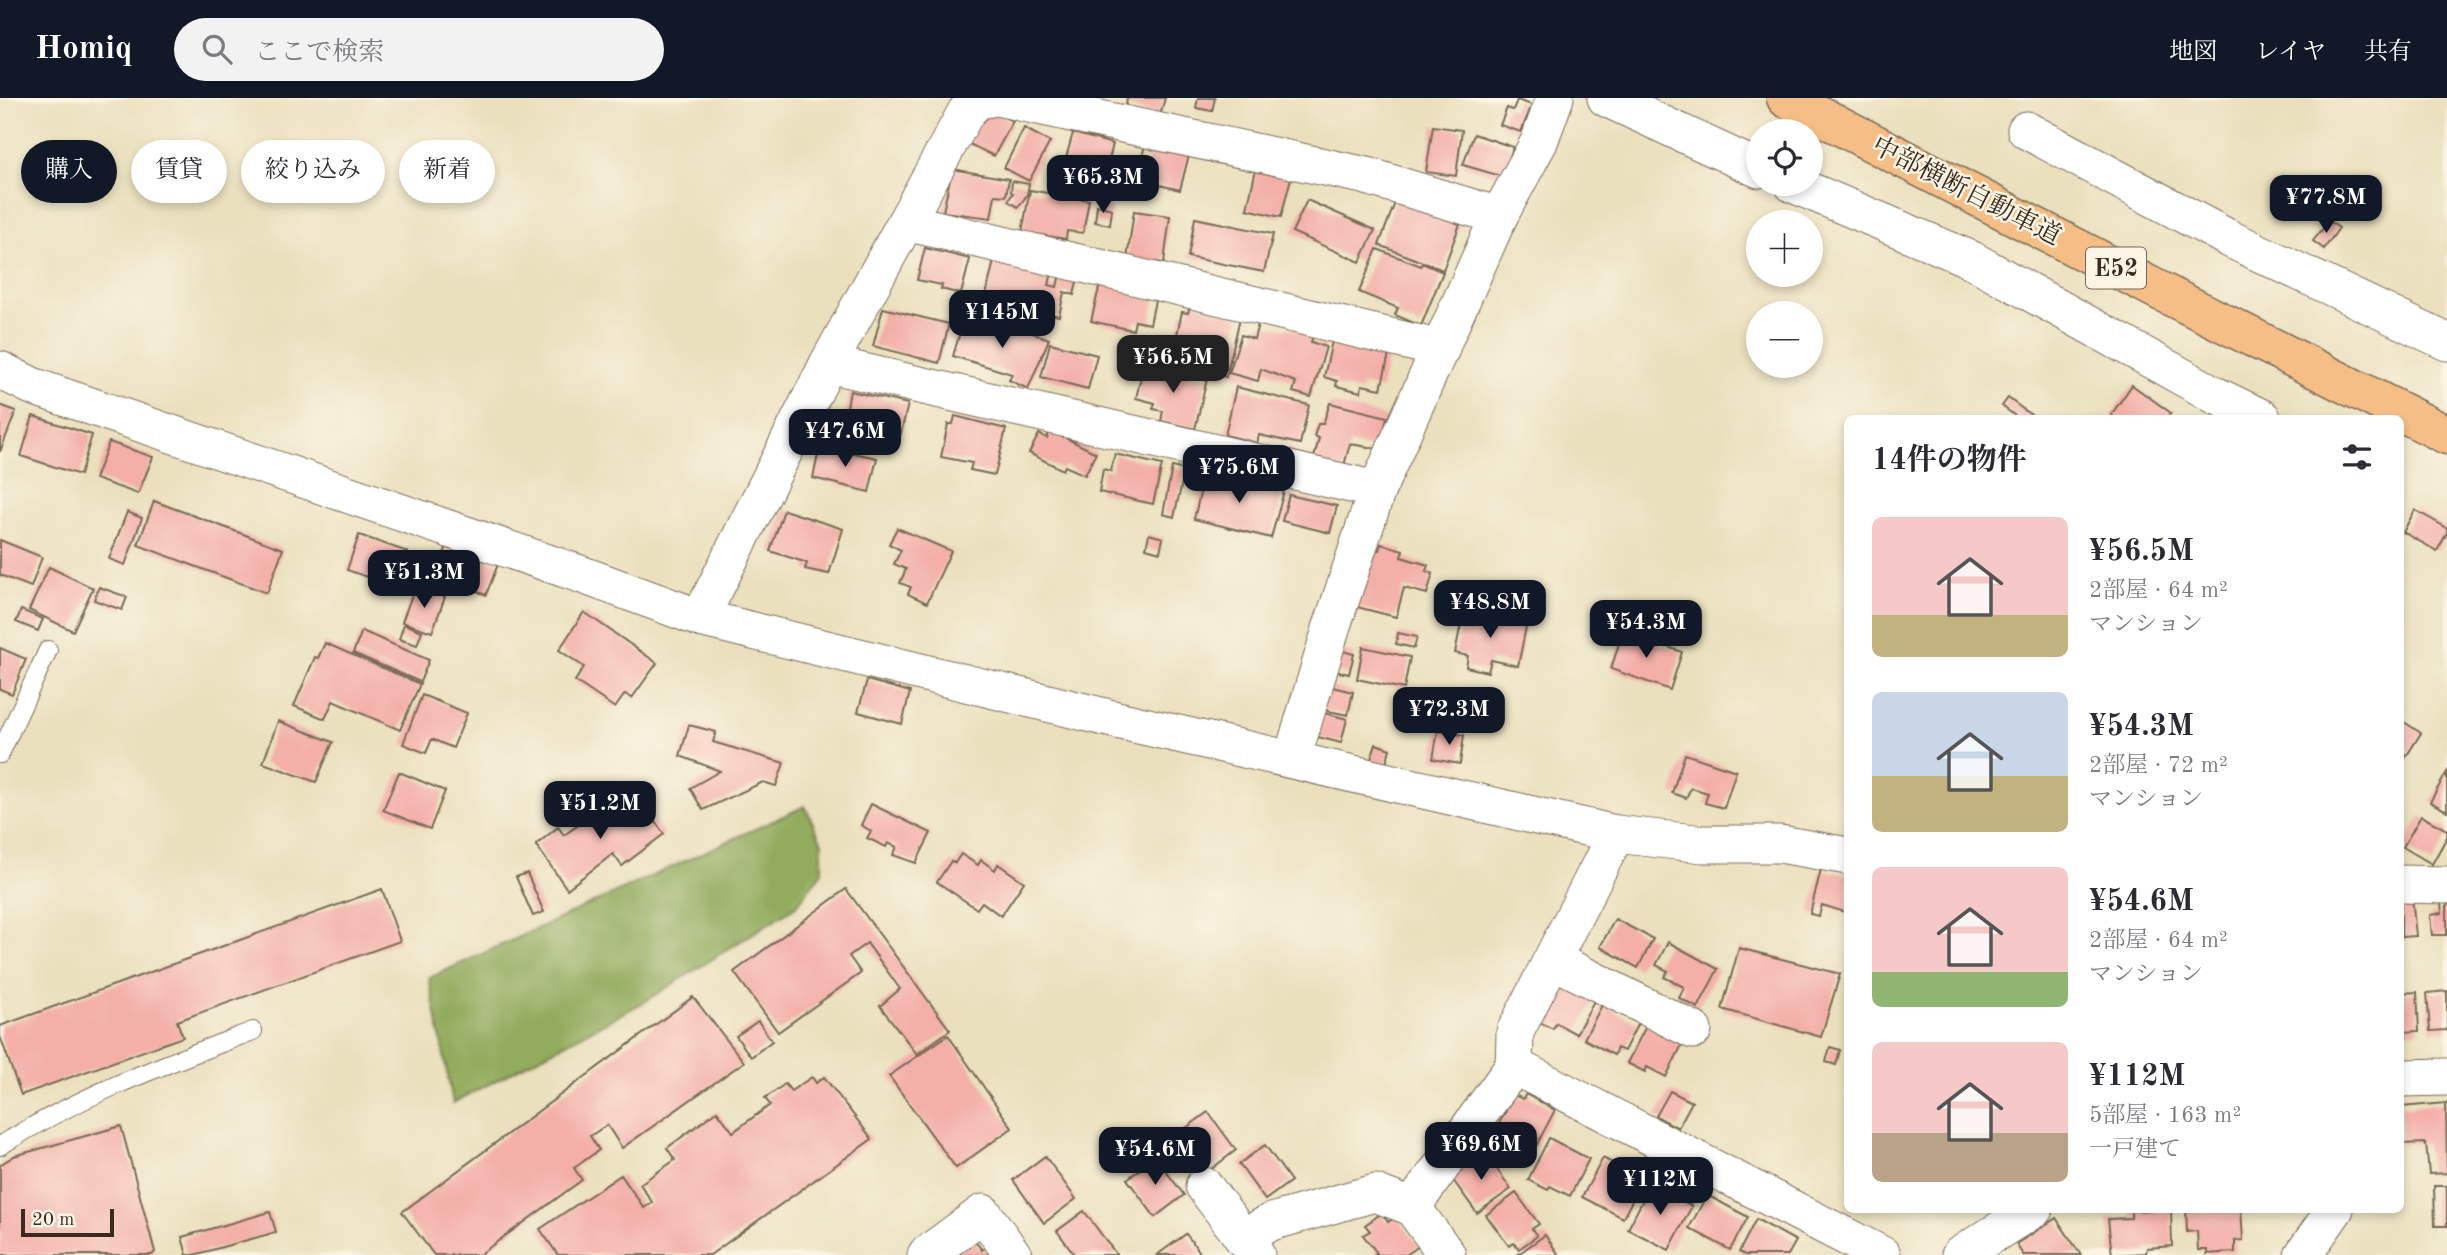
<!DOCTYPE html>
<html lang="ja">
<meta charset="utf-8">
<style>
body{margin:0;font-family:"Old Standard TT","Noto Serif JP",serif;background:#f2f2f3;color:#2b2b33;height:100vh;display:flex;flex-direction:column;font-size:26px;white-space:nowrap}
*{box-sizing:border-box;margin:0}
p{font-size:23px;color:#7c7c81}
.icon{flex:none;width:38px;height:38px;fill:none;stroke:currentColor;stroke-width:2;stroke-linecap:round;stroke-linejoin:round}
.map{position:relative;flex:1;overflow:hidden}
.drawer{position:absolute;left:1844px;top:317px;width:560px;height:798px;display:flex;flex-direction:column;background:#fff;border-radius:10px;box-shadow:0 4px 10px #0003}
.drawer>*{flex:none}
.hud{position:absolute;left:21px;top:42px;width:665px;height:63px;display:flex;gap:14px}
.buttons{position:absolute;left:1746px;top:21px;display:grid;gap:14px}
.buttons a{display:grid;place-items:center;width:77px;height:77px;border-radius:50%;background:#fff;box-shadow:0 4px 10px #0003;font-size:35px}
.scale{position:absolute;left:21px;bottom:18px;width:93px;box-sizing:border-box;padding-left:7px;border:4px solid #3b2a1e;border-top:0;font-size:19px;line-height:24px;white-space:nowrap;color:#3b2a1e;-webkit-text-stroke:5px #fcf5e5;paint-order:stroke}
.price{position:absolute;translate:-50% -60px;padding:0 16px;border-radius:14px;background:#111827;color:#fff;font-size:23px;line-height:46px;filter:drop-shadow(0 2px 4px #0008)}
.price::after{content:'';position:absolute;left:50%;top:42px;width:21px;height:16px;margin-left:-10px;background:inherit;clip-path:polygon(0 0,100% 0,50% 100%)}
.price.selected{background:#222;color:#fff}
ul{padding:0;list-style:none}
li{display:flex;align-items:center;gap:21px;height:175px;padding:0 28px}
li span{display:grid;place-items:center;flex:none;width:196px;height:140px;border-radius:10px;color:#555}
li>.icon{margin-inline-start:auto}
span .icon{width:84px;height:84px;fill:#fffc;stroke-width:1}
li b{font-size:30px}
h2{display:flex;justify-content:space-between;align-items:center;height:84px;padding:0 28px;font-size:30px}
.tag{padding:0 24px;border-radius:32px;background:#fff;box-shadow:0 4px 10px #0003;font-size:24px;line-height:63px}
.tag.selected{background:#111827;color:#fff}
header{display:flex;align-items:center;gap:42px;box-sizing:border-box;height:98px;padding:0 35px;background:#111827;color:#fff}
header strong{font-size:33px}
nav{display:flex;gap:38px;margin-inline-start:auto;font-size:24px}
.search{width:490px;height:63px;background:#f2f2f3;display:flex;align-items:center;gap:18px;box-sizing:border-box;padding:0 24px;border-radius:38px;color:#7c7c81;font-size:26px}
.map>svg:first-child{display:block}
</style>
<header>
<strong>Homiq</strong>
<div class="search"><svg class="icon" aria-label="search" viewBox="0 0 24 24"><circle cx="10" cy="10" r="6"/><path d="M15 15l6 6"/></svg>ここで検索</div>
<nav><a>地図</a><a>レイヤ</a><a>共有</a></nav>
</header>
<div class="map">
<svg width="2447" height="1157" viewBox="0 0 2447 1157">
<rect width="100%" height="100%" fill="#fcf5e5"/>
<filter id="ink" filterUnits="userSpaceOnUse"><feTurbulence type="fractalNoise" baseFrequency=".0143" numOctaves="2"/><feDisplacementMap in="SourceGraphic" scale="14" xChannelSelector="R" yChannelSelector="G"/><feConvolveMatrix kernelMatrix="1 2 1 2 8 2 1 2 1" color-interpolation-filters="sRGB"/></filter>
<filter id="wash" filterUnits="userSpaceOnUse"><feTurbulence type="fractalNoise" baseFrequency=".00686" numOctaves="4" result="noise"/><feDisplacementMap in="SourceGraphic" scale="28" xChannelSelector="R" yChannelSelector="G"/><feGaussianBlur stdDeviation="1.57" result="paint"/><feColorMatrix in="noise" values="0 0 0 0 0 0 0 0 0 0 0 0 0 0 0 0 0 1.4 0 .05"/><feComposite in="paint" operator="in"/></filter>
<g filter="url(#wash)">
<rect width="100%" height="100%" fill="#eae0bd"/>
<polygon fill="#92ab5d" stroke="#666a3e" stroke-width="2" points="805,708 822,745 822,774 796,808 646,903 453,1005 429,880"/>
<g id="blocks">
<g fill="#f3afa8">
<polygon points="1127,0 1165,0 1160,18 1126,9"/>
<polygon points="1198,0 1215,0 1212,13 1196,10"/>
<polygon points="1517,2 1532,7 1521,34 1500,27 1507,10 1513,12"/>
<polygon points="984,10 1013,23 994,58 967,45"/>
<polygon points="1433,28 1462,32 1456,78 1426,74"/>
<polygon points="1024,30 1050,44 1029,83 1004,70"/>
<polygon points="1073,35 1113,46 1103,86 1062,74"/>
<polygon points="1474,36 1513,49 1504,79 1463,67"/>
<polygon points="1146,43 1190,53 1180,92 1143,83 1149,60 1142,59"/>
<polygon points="952,71 1009,81 1006,98 995,97 991,120 943,114"/>
<polygon points="1256,71 1291,80 1281,119 1247,111"/>
<polygon points="1012,83 1029,86 1027,97 1018,109 1008,103 1013,95 1011,94"/>
<polygon points="1030,92 1089,102 1083,135 1067,133 1066,141 1022,134"/>
<polygon points="1307,102 1375,132 1360,164 1292,134"/>
<polygon points="1396,102 1460,126 1443,172 1379,147"/>
<polygon points="1097,107 1112,111 1110,127 1095,124"/>
<polygon points="1134,113 1170,118 1164,165 1127,161"/>
<polygon points="1195,120 1273,136 1264,174 1188,159"/>
<polygon points="2329,123 2339,130 2324,151 2313,143"/>
<polygon points="925,150 970,161 961,196 941,191 942,187 917,182"/>
<polygon points="1377,151 1421,168 1422,165 1443,174 1421,228 1395,217 1398,210 1359,194"/>
<polygon points="995,158 1053,170 1049,187 1057,189 1060,175 1078,179 1074,197 1064,194 1059,218 985,201"/>
<polygon points="1100,186 1156,198 1150,226 1135,223 1133,232 1091,223"/>
<polygon points="1191,204 1240,220 1226,279 1212,275 1217,254 1175,245 1182,214 1188,215"/>
<polygon points="883,210 949,226 939,265 873,248"/>
<polygon points="964,221 1010,233 1012,227 1049,241 1028,291 1009,282 1012,276 953,258"/>
<polygon points="1258,226 1314,234 1311,244 1326,249 1311,299 1293,294 1296,284 1261,271 1258,283 1229,275 1241,237 1254,241"/>
<polygon points="1332,243 1389,256 1381,291 1362,287 1361,294 1336,288 1337,283 1324,279"/>
<polygon points="1050,245 1097,257 1088,291 1041,279"/>
<polygon points="1144,266 1207,281 1195,331 1161,323 1163,313 1153,311 1155,305 1136,300"/>
<polygon points="2132,287 2171,315 2167,320 2116,320 2111,317"/>
<polygon points="1236,289 1309,307 1300,346 1259,337 1257,345 1225,337"/>
<polygon points="850,293 908,306 899,343 843,329"/>
<polygon points="2008,300 2035,320 2018,320 2002,308"/>
<polygon points="1330,305 1387,319 1380,351 1350,346 1343,371 1313,364 1319,340 1314,338 1318,326 1323,326"/>
<polygon points="0,307 16,313 0,354"/>
<polygon points="33,318 92,337 80,377 21,358"/>
<polygon points="955,318 1006,331 995,377 970,372 972,365 941,359 948,326 953,326"/>
<polygon points="1050,332 1096,355 1085,377 1065,368 1063,372 1029,355 1039,336 1047,340"/>
<polygon points="109,344 153,359 138,396 95,381"/>
<polygon points="820,348 877,360 869,394 813,380"/>
<polygon points="1115,356 1162,367 1153,406 1099,394 1103,371 1111,373"/>
<polygon points="1172,369 1185,372 1174,419 1163,416"/>
<polygon points="1205,375 1284,393 1271,440 1194,421"/>
<polygon points="1289,397 1337,408 1330,435 1282,423"/>
<polygon points="154,403 283,451 267,495 138,447"/>
<polygon points="784,412 843,431 829,476 805,471 807,465 770,453"/>
<polygon points="2415,412 2447,430 2447,435 2437,453 2403,434"/>
<polygon points="127,414 142,420 125,467 109,461"/>
<polygon points="897,430 951,453 927,505 908,496 911,489 900,485 906,471 894,466 901,452 889,446"/>
<polygon points="1149,436 1163,440 1160,454 1146,450"/>
<polygon points="359,437 408,454 395,489 347,472"/>
<polygon points="0,442 42,459 31,489 0,477"/>
<polygon points="448,446 498,466 486,497 435,476"/>
<polygon points="1381,446 1403,452 1401,459 1428,467 1426,473 1433,475 1427,496 1404,490 1396,519 1353,508 1371,450 1379,452"/>
<polygon points="49,469 93,490 73,533 29,512"/>
<polygon points="99,489 127,499 122,512 94,502"/>
<polygon points="415,489 445,499 432,534 402,524"/>
<polygon points="1464,511 1527,524 1518,568 1491,562 1488,574 1466,569 1468,558 1455,555"/>
<polygon points="21,512 43,521 38,533 16,524"/>
<polygon points="584,514 657,565 632,600 625,596 615,610 575,583 584,569 559,552"/>
<polygon points="404,526 422,533 417,547 399,541"/>
<polygon points="362,533 429,562 420,584 353,555"/>
<polygon points="1623,533 1682,554 1670,592 1611,571"/>
<polygon points="1398,535 1417,539 1414,550 1396,546"/>
<polygon points="325,545 420,586 400,632 333,603 325,621 294,608 315,559 318,560"/>
<polygon points="1363,549 1410,559 1404,591 1357,581"/>
<polygon points="0,550 26,561 12,596 0,591"/>
<polygon points="1335,551 1354,556 1349,576 1329,572"/>
<polygon points="867,582 910,594 902,626 858,614"/>
<polygon points="1320,586 1353,594 1348,617 1314,610"/>
<polygon points="422,597 467,615 453,650 432,641 426,655 403,646"/>
<polygon points="1313,612 1347,621 1341,645 1306,636"/>
<polygon points="2401,622 2421,635 2404,662 2401,660"/>
<polygon points="278,623 333,644 316,684 263,665"/>
<polygon points="689,627 716,634 713,644 784,665 776,688 763,684 703,712 690,690 720,673 680,658"/>
<polygon points="1438,633 1464,637 1460,666 1433,661"/>
<polygon points="1376,646 1390,651 1385,669 1370,664"/>
<polygon points="1685,656 1736,673 1724,710 1705,705 1708,695 1691,690 1686,700 1672,695"/>
<polygon points="399,674 445,693 430,731 383,712"/>
<polygon points="2447,674 2447,713 2430,704"/>
<polygon points="637,697 664,736 622,768 613,756 567,791 536,747 558,729 564,737 591,718 593,720 605,711 609,717"/>
<polygon points="871,706 931,735 916,765 893,757 897,749 888,745 886,749 867,740 871,733 861,727"/>
<polygon points="2421,718 2447,732 2447,739 2432,766 2403,749"/>
<polygon points="961,756 978,767 981,762 995,772 998,766 1024,784 1001,818 982,804 977,811 937,784 951,763 955,765"/>
<polygon points="1821,771 1848,777 1848,815 1822,807 1819,818 1810,816"/>
<polygon points="527,775 544,814 533,818 516,779"/>
<polygon points="382,791 400,843 177,923 183,939 21,997 0,938 0,928"/>
<polygon points="846,791 950,932 917,956 880,908 900,891 867,845 849,858 861,875 778,934 734,874"/>
<polygon points="2412,799 2416,838 2401,839 2401,800"/>
<polygon points="2441,805 2447,805 2447,837 2432,837 2430,817 2442,815"/>
<polygon points="1615,821 1653,841 1638,870 1600,849"/>
<polygon points="1668,844 1718,871 1698,910 1679,900 1684,889 1664,879 1668,873 1656,867"/>
<polygon points="1739,850 1840,876 1821,939 1722,911"/>
<polygon points="1558,884 1594,903 1576,936 1556,925 1553,931 1537,923"/>
<polygon points="2447,893 2447,932 2430,933 2427,895"/>
<polygon points="2417,894 2419,933 2401,934 2401,895"/>
<polygon points="693,899 744,964 622,1050 607,1027 590,1038 599,1052 574,1070 582,1082 479,1157 434,1157 402,1114"/>
<polygon points="1602,907 1638,925 1624,953 1617,950 1614,957 1584,941"/>
<polygon points="758,923 772,943 751,959 736,938"/>
<polygon points="1647,926 1683,945 1666,979 1647,969 1645,974 1627,965"/>
<polygon points="948,937 1012,1030 956,1070 889,978"/>
<polygon points="1830,949 1840,952 1836,967 1826,964"/>
<polygon points="812,979 816,985 824,979 872,1041 710,1157 558,1157 540,1131 621,1077 644,1110 652,1104 640,1086 675,1062 667,1050 717,1013 733,1034 770,1007 765,1000 785,986 791,993"/>
<polygon points="1670,993 1692,1004 1678,1030 1656,1018"/>
<polygon points="1526,996 1555,1012 1535,1050 1499,1026 1514,997 1523,1001"/>
<polygon points="2446,1005 2447,1075 2429,1076 2426,1045 2401,1046 2401,1009"/>
<polygon points="1208,1014 1236,1052 1206,1075 1178,1036"/>
<polygon points="121,1028 155,1154 152,1157 0,1157 0,1067 14,1058"/>
<polygon points="1549,1040 1589,1061 1570,1098 1550,1088 1548,1092 1528,1082"/>
<polygon points="1265,1047 1291,1083 1265,1102 1239,1066"/>
<polygon points="1484,1053 1511,1091 1477,1115 1450,1078"/>
<polygon points="1045,1058 1076,1101 1044,1125 1013,1082"/>
<polygon points="1156,1060 1184,1097 1155,1119 1127,1081"/>
<polygon points="1603,1060 1643,1082 1623,1120 1582,1099"/>
<polygon points="1651,1086 1692,1108 1669,1152 1628,1131"/>
<polygon points="2434,1088 2447,1088 2447,1128 2435,1128"/>
<polygon points="1516,1095 1539,1126 1532,1131 1537,1138 1519,1151 1514,1145 1509,1148 1486,1117"/>
<polygon points="1707,1097 1748,1119 1730,1152 1689,1130"/>
<polygon points="2171,1111 2172,1148 2147,1150 2146,1155 2112,1157 2108,1121 2131,1120 2131,1113"/>
<polygon points="2186,1111 2241,1111 2243,1142 2235,1143 2235,1154 2207,1156 2207,1152 2198,1152 2197,1133 2187,1134"/>
<polygon points="1084,1113 1116,1156 1115,1157 1075,1157 1057,1133"/>
<polygon points="270,1114 276,1134 194,1157 187,1157 182,1139"/>
<polygon points="1382,1115 1388,1124 1397,1118 1419,1148 1406,1157 1373,1157 1377,1155 1363,1137 1370,1133 1365,1127"/>
<polygon points="2056,1120 2081,1157 2023,1157 2016,1146"/>
<polygon points="1756,1121 1796,1143 1788,1157 1745,1157 1739,1154"/>
<polygon points="1186,1136 1202,1157 1157,1157"/>
<polygon points="1545,1137 1559,1157 1517,1157"/>
<polygon points="973,1140 982,1152 985,1149 991,1157 955,1157"/>
</g>
</g>
</g>
<g filter="url(#ink)">
<use href="#blocks" fill-opacity="0" stroke="#786a56" stroke-width="2"/>
<g fill="none" stroke-linecap="round" stroke-linejoin="round">
<defs>
<g id="service">
<polyline points="0,656 48,552"/>
<path d="M0,1048C78,998 166,966 253,933"/>
</g>
<g id="minor">
<polyline points="1606,0 1759,71"/>
<polyline points="2026,32 2230,141 2447,244"/>
<polyline points="1793,86 1972,162 2215,297 2262,320"/>
<polyline points="1499,118 1539,44 1555,0"/>
<polyline points="906,124 1441,251"/>
<polyline points="828,266 1377,392 1499,118 1367,78 1001,0"/>
<polyline points="0,272 32,288 580,476 700,520 1117,622 1616,736 1703,746 1780,746 1848,758"/>
<polyline points="700,520 828,266 966,14 978,2 991,0"/>
<polyline points="1292,661 1331,531 1377,392"/>
<polyline points="2401,786 2447,787"/>
<polyline points="1553,862 1693,932"/>
<polyline points="1514,968 1515,934 1616,736"/>
<polyline points="2401,980 2447,979"/>
<polyline points="1204,1088 1256,1157"/>
<polyline points="1412,1109 1514,968 1882,1157"/>
<polyline points="1243,1140 1271,1124 1375,1095 1412,1109 1447,1157"/>
<polyline points="926,1157 983,1115 1013,1157"/>
<polyline points="1960,1157 2034,1111"/>
<polyline points="2303,1157 2335,1111"/>
</g>
<polyline id="motorway" points="1786,0 2160,193 2447,337"/>
</defs>
<use href="#service" stroke="#786a56" stroke-width="20"/>
<use href="#minor" stroke="#786a56" stroke-width="39"/>
<use href="#motorway" stroke="#786a56" stroke-width="41"/>
<use href="#service" stroke="#fff" stroke-width="18"/>
<use href="#minor" stroke="#fff" stroke-width="37"/>
<use href="#motorway" stroke="#f6be87" stroke-width="38"/>
</g>
</g>
<g text-anchor="middle" stroke-width="5" stroke-linejoin="round" paint-order="stroke">
<rect fill="#fcf5e5" stroke="#75675a" stroke-width="2" x="2086" y="149.5" width="60" height="41" rx="5"/>
<g font-size="24" font-weight="bold" fill="#3b2a1e">
<text x="2116" y="178">E52</text>
</g>
<g font-size="26" fill="#3b2a1e" stroke="#fcf5e5">
<text transform="translate(1967 92) rotate(27)" y="9">中部横断自動車道</text>
</g>
</g>
</svg>
<div class="buttons">
<a><svg class="icon" aria-label="locate" viewBox="0 0 24 24"><circle cx="12" cy="12" r="6"/><path d="M12 2v4M12 18v4M2 12h4M18 12h4"/></svg></a>
<a>+</a>
<a>−</a>
</div>
<div class="scale">20 m</div>
<b class="price" style="left:1103px;top:117px">¥65.3M</b>
<b class="price" style="left:2326px;top:137px">¥77.8M</b>
<b class="price" style="left:1002px;top:252px">¥145M</b>
<b class="price selected" style="left:1173px;top:297px">¥56.5M</b>
<b class="price" style="left:845px;top:371px">¥47.6M</b>
<b class="price" style="left:1239px;top:407px">¥75.6M</b>
<b class="price" style="left:424px;top:512px">¥51.3M</b>
<b class="price" style="left:1490px;top:542px">¥48.8M</b>
<b class="price" style="left:1646px;top:562px">¥54.3M</b>
<b class="price" style="left:1449px;top:649px">¥72.3M</b>
<b class="price" style="left:600px;top:743px">¥51.2M</b>
<b class="price" style="left:1481px;top:1084px">¥69.6M</b>
<b class="price" style="left:1155px;top:1089px">¥54.6M</b>
<b class="price" style="left:1660px;top:1119px">¥112M</b>
<div class="hud">
<a class="tag selected">購入</a>
<a class="tag">賃貸</a>
<a class="tag">絞り込み</a>
<a class="tag">新着</a>
</div>
<section class="drawer">
<h2>14件の物件<svg class="icon" aria-label="filters" viewBox="0 0 24 24"><path d="M4 7h16M4 17h16"/><circle cx="9" cy="7" r="2"/><circle cx="15" cy="17" r="2"/></svg></h2>
<ul>
<li><span style="background:linear-gradient(#f6c9c9 70%,#c2b280 0)"><svg class="icon" aria-label="home" viewBox="0 0 24 24"><path d="M3 11l9-7 9 7M6 9v11h12V9"/></svg></span><div><b>¥56.5M</b><p>2部屋 · 64 m²</p><p>マンション</p></div></li>
<li><span style="background:linear-gradient(#c9d6e8 60%,#c2b280 0)"><svg class="icon" aria-label="home" viewBox="0 0 24 24"><path d="M3 11l9-7 9 7M6 9v11h12V9"/></svg></span><div><b>¥54.3M</b><p>2部屋 · 72 m²</p><p>マンション</p></div></li>
<li><span style="background:linear-gradient(#f6c9c9 75%,#8fb573 0)"><svg class="icon" aria-label="home" viewBox="0 0 24 24"><path d="M3 11l9-7 9 7M6 9v11h12V9"/></svg></span><div><b>¥54.6M</b><p>2部屋 · 64 m²</p><p>マンション</p></div></li>
<li><span style="background:linear-gradient(#f6c9c9 65%,#b9a48a 0)"><svg class="icon" aria-label="home" viewBox="0 0 24 24"><path d="M3 11l9-7 9 7M6 9v11h12V9"/></svg></span><div><b>¥112M</b><p>5部屋 · 163 m²</p><p>一戸建て</p></div></li>
</ul>
</section>
</div>
